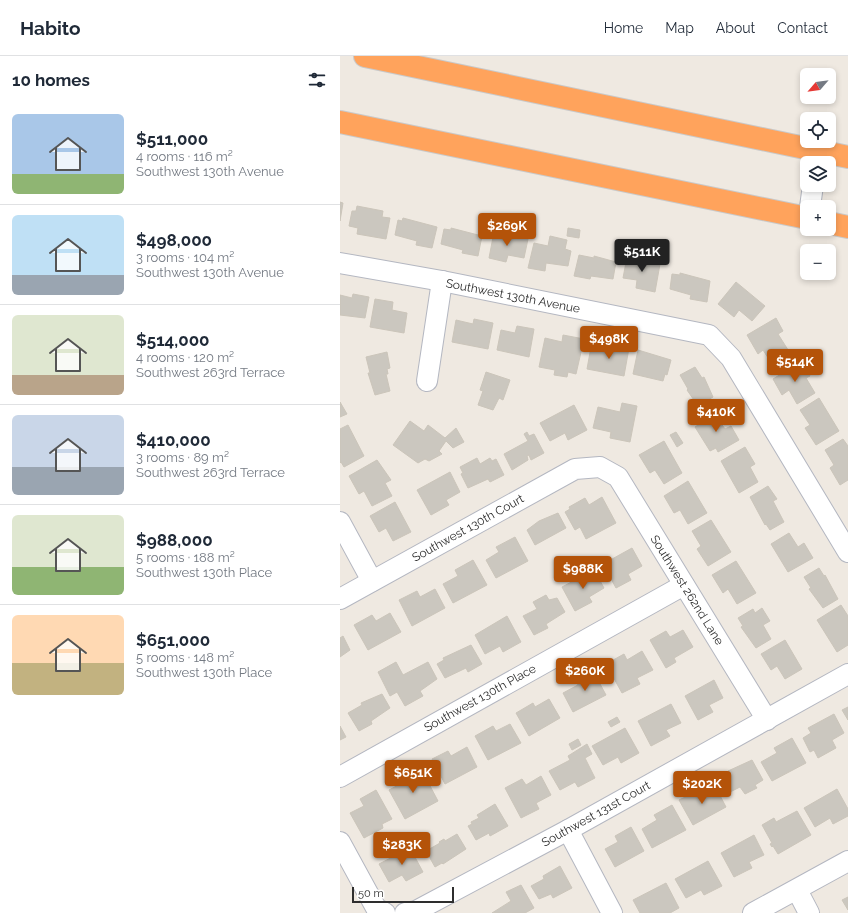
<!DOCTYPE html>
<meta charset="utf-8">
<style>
body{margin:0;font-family:Raleway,sans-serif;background:#f6f6f7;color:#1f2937;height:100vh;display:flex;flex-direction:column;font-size:15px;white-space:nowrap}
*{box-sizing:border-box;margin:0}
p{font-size:13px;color:#747a83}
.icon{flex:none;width:22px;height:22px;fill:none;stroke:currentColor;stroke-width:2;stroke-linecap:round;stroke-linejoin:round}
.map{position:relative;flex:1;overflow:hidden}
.details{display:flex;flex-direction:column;background:#fff;width:340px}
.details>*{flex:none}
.needle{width:26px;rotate:242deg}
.controls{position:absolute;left:460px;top:12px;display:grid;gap:8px}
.controls a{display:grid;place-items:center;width:36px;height:36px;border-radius:6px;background:#fff;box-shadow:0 2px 6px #0003;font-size:20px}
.scale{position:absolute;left:12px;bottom:10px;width:102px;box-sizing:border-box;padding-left:4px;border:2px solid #2e2e2e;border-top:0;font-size:11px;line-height:14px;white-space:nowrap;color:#2e2e2e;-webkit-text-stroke:3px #fff;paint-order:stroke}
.price{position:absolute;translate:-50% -34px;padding:0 9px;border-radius:4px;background:#b45309;color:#fff;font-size:13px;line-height:26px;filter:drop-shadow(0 1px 2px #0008)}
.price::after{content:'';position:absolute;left:50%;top:24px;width:12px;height:9px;margin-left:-6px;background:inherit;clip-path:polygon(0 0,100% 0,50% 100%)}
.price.on{background:#222;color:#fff}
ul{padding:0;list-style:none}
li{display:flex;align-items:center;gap:12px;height:100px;padding:0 12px}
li+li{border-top:1px solid #e0e1e3}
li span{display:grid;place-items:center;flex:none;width:112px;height:80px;border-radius:6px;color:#555}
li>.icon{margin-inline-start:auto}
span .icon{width:48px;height:48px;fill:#fffc;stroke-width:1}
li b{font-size:17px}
h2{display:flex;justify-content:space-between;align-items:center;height:48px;padding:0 12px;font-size:17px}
header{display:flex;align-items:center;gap:24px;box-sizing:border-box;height:56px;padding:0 20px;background:#fff;border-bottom:1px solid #e0e1e3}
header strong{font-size:19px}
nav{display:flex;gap:22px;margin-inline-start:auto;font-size:14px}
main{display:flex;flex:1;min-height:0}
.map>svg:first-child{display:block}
</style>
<header>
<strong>Habito</strong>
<nav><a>Home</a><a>Map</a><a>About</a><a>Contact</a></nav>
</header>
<main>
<section class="details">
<h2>10 homes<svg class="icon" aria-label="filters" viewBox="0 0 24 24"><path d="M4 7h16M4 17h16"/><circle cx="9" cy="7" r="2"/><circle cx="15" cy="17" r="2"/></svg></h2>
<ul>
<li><span style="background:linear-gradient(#a9c7e8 75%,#8fb573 0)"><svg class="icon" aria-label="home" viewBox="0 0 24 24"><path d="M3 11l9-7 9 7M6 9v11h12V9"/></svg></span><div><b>$511,000</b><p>4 rooms · 116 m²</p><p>Southwest 130th Avenue</p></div></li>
<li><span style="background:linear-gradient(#bfe0f5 75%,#9aa5b1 0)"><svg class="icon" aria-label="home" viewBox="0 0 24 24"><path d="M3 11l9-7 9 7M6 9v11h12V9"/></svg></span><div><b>$498,000</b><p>3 rooms · 104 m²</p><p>Southwest 130th Avenue</p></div></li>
<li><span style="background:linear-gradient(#dfe7d0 75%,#b9a48a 0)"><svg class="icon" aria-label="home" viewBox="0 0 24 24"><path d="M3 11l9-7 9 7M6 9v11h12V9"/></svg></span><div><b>$514,000</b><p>4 rooms · 120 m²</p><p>Southwest 263rd Terrace</p></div></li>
<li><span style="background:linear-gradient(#c9d6e8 65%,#9aa5b1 0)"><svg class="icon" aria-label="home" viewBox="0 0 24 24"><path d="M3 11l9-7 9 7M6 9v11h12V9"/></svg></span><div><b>$410,000</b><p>3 rooms · 89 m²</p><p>Southwest 263rd Terrace</p></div></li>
<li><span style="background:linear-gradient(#dfe7d0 65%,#8fb573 0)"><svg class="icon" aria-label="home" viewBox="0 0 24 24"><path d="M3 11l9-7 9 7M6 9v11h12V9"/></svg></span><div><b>$988,000</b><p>5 rooms · 188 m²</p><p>Southwest 130th Place</p></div></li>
<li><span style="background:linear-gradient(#ffd9b3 60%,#c2b280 0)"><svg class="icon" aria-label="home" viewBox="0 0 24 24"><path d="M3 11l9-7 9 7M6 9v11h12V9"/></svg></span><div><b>$651,000</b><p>5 rooms · 148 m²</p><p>Southwest 130th Place</p></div></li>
</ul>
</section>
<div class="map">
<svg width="508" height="857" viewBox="0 0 508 857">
<rect width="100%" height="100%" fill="#efe9e1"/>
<g fill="#cbc7bf" stroke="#cbc5ba">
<polygon points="0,146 3,147 0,165"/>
<polygon points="17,150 43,155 42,161 50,162 46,183 17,178 18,172 9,170 12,155 16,155"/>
<polygon points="63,162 97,171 92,192 76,189 77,185 55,179 58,164 62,165"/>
<polygon points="111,172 142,180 138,200 122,197 123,194 101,188 104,173 111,174"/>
<polygon points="228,172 240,174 239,182 227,180"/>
<polygon points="154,176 188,183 184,202 168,199 166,206 149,202"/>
<polygon points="210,180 227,184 225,193 231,195 228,210 206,207 205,215 188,212 194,187 208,190"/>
<polygon points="239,199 254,202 254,200 276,206 273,223 251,220 250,223 234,220"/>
<polygon points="287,201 320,208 315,236 296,232 297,224 283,222"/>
<polygon points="340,217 370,225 367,246 350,243 351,239 330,233 332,218 340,219"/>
<polygon points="396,226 425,250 412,265 399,254 394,261 378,248"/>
<polygon points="13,238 29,241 25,262 0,259 0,239 12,242"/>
<polygon points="35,243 53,246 52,254 67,257 64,277 30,271"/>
<polygon points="436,262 443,275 438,278 450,297 432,308 423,294 418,298 407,279"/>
<polygon points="134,263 153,267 148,293 112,286 116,264 133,268"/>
<polygon points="177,270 194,273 189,301 157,294 161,274 175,277"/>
<polygon points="223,279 244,283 236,318 228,316 227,321 214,319 215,314 199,311 205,282 222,286"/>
<polygon points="270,288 289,292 284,320 247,313 251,291 269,294"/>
<polygon points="298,294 331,304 327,319 325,318 323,325 293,318"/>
<polygon points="47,296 50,312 47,313 48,318 46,318 50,335 35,339 28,317 30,317 26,301"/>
<polygon points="462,305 470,320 466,322 475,337 457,348 449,334 442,339 433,323"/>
<polygon points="355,311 362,322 364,321 373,341 358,350 347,334 348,333 340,319"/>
<polygon points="146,316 170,324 163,344 159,342 153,354 138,349 143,335 140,334"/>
<polygon points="479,342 499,375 476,389 465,372 470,369 460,354"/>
<polygon points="0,346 7,358 0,361"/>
<polygon points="282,347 297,350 290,386 270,382 271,376 253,372 258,351 280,356"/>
<polygon points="234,349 247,374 228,384 225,377 210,385 200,367"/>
<polygon points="372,355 385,373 391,370 399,384 378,396 376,392 370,395 355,371 361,367 358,363"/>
<polygon points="70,365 84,375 88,369 105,382 116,372 124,386 113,392 106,385 99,395 102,398 89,405 85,403 78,407 53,389"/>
<polygon points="8,369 24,400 4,411 1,406 0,407 0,373"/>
<polygon points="187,376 189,380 194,378 204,397 191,404 189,399 187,400 188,404 172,414 164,398 188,385 184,378"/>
<polygon points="336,376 343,387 337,391 330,379"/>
<polygon points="503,383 508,390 508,424 500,429 490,412 494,409 485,394"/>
<polygon points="324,385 342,417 324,428 315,414 310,417 299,399"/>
<polygon points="405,391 415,408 410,411 418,426 399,437 381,405"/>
<polygon points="137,402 140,408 150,402 152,405 156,403 164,419 150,426 148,423 128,432 121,418 123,417 120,411"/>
<polygon points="37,404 51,424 45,427 52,440 32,450 24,435 19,438 9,420"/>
<polygon points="110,416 120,436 106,444 109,449 91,459 77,434"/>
<polygon points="348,425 367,457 348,468 340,454 334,457 324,440"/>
<polygon points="428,430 437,443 433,445 444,466 430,474 426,468 425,469 410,441"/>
<polygon points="262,441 276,467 246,483 240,471 235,474 225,456 230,453 229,451 245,442 249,449"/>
<polygon points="55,446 71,476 53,485 46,472 39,476 30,460"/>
<polygon points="218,457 226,472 195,489 187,474 199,465"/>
<polygon points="371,464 391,496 368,510 357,493 361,490 352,475"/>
<polygon points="449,477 458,491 464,487 473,502 448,516 431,488"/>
<polygon points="175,481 188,505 156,522 146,504 159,496 156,491"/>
<polygon points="292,492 302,510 288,518 291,524 276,532 263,508"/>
<polygon points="133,504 147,529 113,547 103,528 118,520 115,514"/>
<polygon points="396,505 416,537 397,548 388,533 383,537 372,519"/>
<polygon points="479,512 484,520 485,519 498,543 483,552 469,533 471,532 464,521"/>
<polygon points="254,514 264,532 249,541 252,546 235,555 222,531"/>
<polygon points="95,533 105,552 72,570 59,544 77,535 80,541"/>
<polygon points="206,539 209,544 217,542 225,556 206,568 208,572 194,579 183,560 197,553 193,546"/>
<polygon points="501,549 508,560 508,589 497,596 477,564"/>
<polygon points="422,552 430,565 423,569 431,583 416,592 401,571 403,570 398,562 413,553 415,557"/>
<polygon points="50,557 61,576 28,594 14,569 32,559 36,565"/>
<polygon points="167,560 181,586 163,596 160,590 145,598 135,579"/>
<polygon points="343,574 353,591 334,602 336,606 326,612 310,584 326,575 330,581"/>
<polygon points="3,580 10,594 0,601 0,582"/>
<polygon points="445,584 462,613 445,623 437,610 431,614 421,598"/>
<polygon points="131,589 142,608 128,616 126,612 105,622 97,608 104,604 103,602"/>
<polygon points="302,595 313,614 297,622 300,628 282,637 266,608 284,598 287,604"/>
<polygon points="56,606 63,619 88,606 97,623 80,635 83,640 65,650 57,636 50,640 38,616"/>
<polygon points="253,615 266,639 233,656 223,637 238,629 236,624"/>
<polygon points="374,624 383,642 369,649 373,656 358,664 345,640"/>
<polygon points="42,638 50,652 31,665 32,668 19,675 8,657 22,649 21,647"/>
<polygon points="209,643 220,662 189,680 176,657 193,647 195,651"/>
<polygon points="331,648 341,667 326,674 330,680 311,690 298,665"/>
<polygon points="508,651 508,664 502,654"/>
<polygon points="494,658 504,677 492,684 496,692 478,702 474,694 470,696 463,682 471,677 468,672"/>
<polygon points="277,661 280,666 271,671 268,666"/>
<polygon points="170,668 181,687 148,704 135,680 153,670 156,675"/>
<polygon points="0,670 6,681 0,684"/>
<polygon points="285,672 299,697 281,707 278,701 263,709 252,690"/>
<polygon points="452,682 466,707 432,725 421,706 437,697 434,692"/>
<polygon points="238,683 241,689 232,694 229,688"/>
<polygon points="247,688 252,698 245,702 255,722 238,731 235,726 220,734 209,715 230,704 228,700"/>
<polygon points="127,691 137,711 105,728 92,703 108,695 111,700"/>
<polygon points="412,704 423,724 415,729 417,732 405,738 400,731 390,736 381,721 389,716 388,715"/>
<polygon points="80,711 98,745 65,763 49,734 64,726 61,721"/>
<polygon points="201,720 211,739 196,747 199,753 181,762 165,732 182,723 186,729"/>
<polygon points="376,732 386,751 353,769 339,744 358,735 360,740"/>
<polygon points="497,733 508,753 508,760 493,768 490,762 475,771 464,752"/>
<polygon points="36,734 52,763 42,768 43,772 24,782 10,757 24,750 20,743"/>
<polygon points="155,748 168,770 150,780 149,777 136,784 128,770 132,768 131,766 139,762 137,759"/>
<polygon points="332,749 346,774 312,792 302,773 317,764 314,759"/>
<polygon points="457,755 471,779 438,798 433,790 432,791 430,788 432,787 422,769 434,762 436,766"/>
<polygon points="291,771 304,795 275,811 265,793 278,786 275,780"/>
<polygon points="117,778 126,793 103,808 102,807 95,811 86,795 100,787 99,786 104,783 105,785"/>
<polygon points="414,779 424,799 409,806 412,812 394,821 381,797"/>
<polygon points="70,792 83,816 66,825 62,819 49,826 39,808"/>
<polygon points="368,805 382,830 364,839 361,834 346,842 335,823"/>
<polygon points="220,810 232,832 213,842 211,838 199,843 191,830 204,823 203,820"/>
<polygon points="326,827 339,852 330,857 300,857 293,844"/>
<polygon points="181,829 194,852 185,857 152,857 171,845 166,836"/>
<polygon points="508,841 508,854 502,844"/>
</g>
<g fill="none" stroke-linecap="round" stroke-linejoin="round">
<defs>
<g id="minor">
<polyline points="470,151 473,129"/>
<polyline points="0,207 102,225 369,279 391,302 508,496"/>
<polyline points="87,325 102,225"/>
<polyline points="0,466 32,525"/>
<polyline points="0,543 235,413 260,411 278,421 427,664"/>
<polyline points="0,721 344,529"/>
<polyline points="228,774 272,857"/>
<polyline points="0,786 36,852 45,857"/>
<polyline points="457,834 469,857"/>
<polyline points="65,857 76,855 228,774 508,618"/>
<polyline points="413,857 508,805"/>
</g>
<g id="highway">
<polyline points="25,0 508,101"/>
<polyline points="0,66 467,162"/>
<polyline points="489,167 508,171"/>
</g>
</defs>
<use href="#minor" stroke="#b4b7c1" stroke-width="22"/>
<use href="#highway" stroke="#c9c9c9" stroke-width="24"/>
<use href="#minor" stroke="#fff" stroke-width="20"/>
<use href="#highway" stroke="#ffa35c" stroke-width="22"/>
</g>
<g text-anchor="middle" stroke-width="4" stroke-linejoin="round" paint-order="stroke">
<g font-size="12" fill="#2e2e2e" stroke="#fff">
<text transform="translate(173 240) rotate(11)" y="4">Southwest 130th Avenue</text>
<text transform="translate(128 472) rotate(-29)" y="4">Southwest 130th Court</text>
<text transform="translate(347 534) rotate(58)" y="4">Southwest 262nd Lane</text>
<text transform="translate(140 642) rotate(-29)" y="4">Southwest 130th Place</text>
<text transform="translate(256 758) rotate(-29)" y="4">Southwest 131st Court</text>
</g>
</g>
</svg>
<div class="controls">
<a><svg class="needle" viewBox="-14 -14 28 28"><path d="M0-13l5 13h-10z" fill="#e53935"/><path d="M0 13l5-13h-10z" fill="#747a83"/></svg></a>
<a><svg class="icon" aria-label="locate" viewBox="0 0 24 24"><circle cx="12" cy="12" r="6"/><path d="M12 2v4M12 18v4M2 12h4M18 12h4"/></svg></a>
<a><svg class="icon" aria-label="layers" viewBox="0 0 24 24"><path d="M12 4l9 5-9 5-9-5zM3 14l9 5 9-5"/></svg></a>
<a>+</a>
<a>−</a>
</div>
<div class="scale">50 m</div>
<b class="price" style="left:167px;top:191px">$269K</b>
<b class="price on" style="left:302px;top:217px">$511K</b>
<b class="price" style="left:269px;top:304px">$498K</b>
<b class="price" style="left:455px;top:327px">$514K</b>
<b class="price" style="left:376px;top:377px">$410K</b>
<b class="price" style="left:243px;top:534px">$988K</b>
<b class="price" style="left:245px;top:636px">$260K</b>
<b class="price" style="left:73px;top:738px">$651K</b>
<b class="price" style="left:362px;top:749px">$202K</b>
<b class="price" style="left:62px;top:810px">$283K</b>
</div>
</main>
